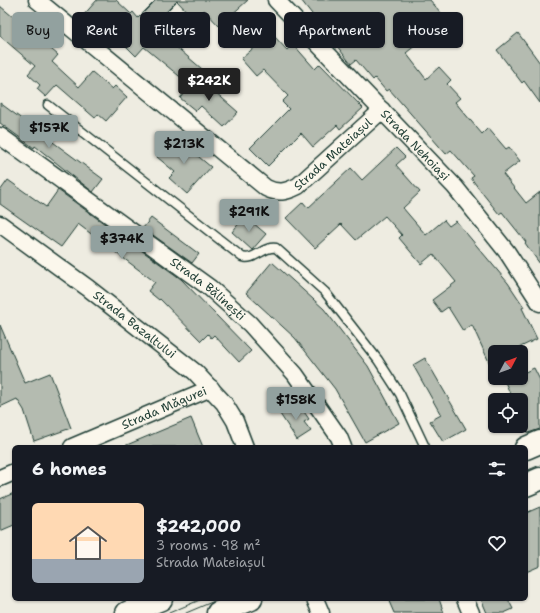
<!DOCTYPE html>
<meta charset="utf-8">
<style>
body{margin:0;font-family:"Shantell Sans",sans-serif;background:#20242c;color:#f1f3f6;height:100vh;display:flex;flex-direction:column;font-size:15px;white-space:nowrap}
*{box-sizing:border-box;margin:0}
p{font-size:13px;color:#9ea1a6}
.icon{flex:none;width:22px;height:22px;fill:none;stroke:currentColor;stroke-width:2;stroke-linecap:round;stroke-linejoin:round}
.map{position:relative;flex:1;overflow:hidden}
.side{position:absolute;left:12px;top:445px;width:516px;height:156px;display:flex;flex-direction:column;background:#171b24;border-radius:6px;box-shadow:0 1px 3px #0004}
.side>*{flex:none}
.top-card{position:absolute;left:12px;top:12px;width:516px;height:36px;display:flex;gap:8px}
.needle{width:26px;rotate:49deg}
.tools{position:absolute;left:488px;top:345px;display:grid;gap:8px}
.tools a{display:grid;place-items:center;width:40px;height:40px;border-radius:6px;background:#171b24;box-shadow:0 1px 3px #0004;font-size:20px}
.price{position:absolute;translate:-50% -34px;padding:0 9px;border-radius:4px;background:#92a19f;color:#111;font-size:13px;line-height:26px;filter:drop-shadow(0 1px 2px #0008)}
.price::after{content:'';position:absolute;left:50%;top:24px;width:12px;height:9px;margin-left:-6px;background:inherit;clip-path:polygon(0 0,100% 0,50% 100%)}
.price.active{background:#222;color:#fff}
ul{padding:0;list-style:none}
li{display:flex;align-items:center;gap:12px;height:100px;padding:0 20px}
li span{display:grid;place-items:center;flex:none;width:112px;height:80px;border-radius:6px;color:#555}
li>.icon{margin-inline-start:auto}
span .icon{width:48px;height:48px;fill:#fffc;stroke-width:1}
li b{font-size:17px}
h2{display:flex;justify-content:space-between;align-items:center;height:48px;padding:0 20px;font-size:17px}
.tag{padding:0 14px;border-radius:6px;background:#171b24;box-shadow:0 1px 3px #0004;font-size:14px;line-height:36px}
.tag.active{background:#92a19f;color:#111}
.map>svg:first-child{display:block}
</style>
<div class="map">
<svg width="540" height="613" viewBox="0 0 540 613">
<rect width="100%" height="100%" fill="#eeece1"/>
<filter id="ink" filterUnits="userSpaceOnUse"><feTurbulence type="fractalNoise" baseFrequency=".025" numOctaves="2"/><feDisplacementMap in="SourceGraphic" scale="8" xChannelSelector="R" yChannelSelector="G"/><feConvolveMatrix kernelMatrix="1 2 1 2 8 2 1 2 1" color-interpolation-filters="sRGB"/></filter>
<g filter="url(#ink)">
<g fill="#b4bbb0" stroke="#1f3d34">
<polygon points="97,0 116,0 131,14 133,12 138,18 156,0 248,0 219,26 204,10 194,19 177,1 152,26 202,69 190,85 144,47 136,56 102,22 94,30 81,18"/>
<polygon points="301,0 430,0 447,20 406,53 426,79 439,67 451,80 447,84 460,98 455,102 482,134 488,128 506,149 509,147 520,161 503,174 526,203 540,192 540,264 525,243 526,242 502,212 499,214 479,189 471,178 474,176 451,150 446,154 389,89 386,91 375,78 373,80 356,60 351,64"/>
<polygon points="0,6 58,55 52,62 79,87 92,72 112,89 115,86 127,97 106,121 98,114 95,118 57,85 46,97 37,89 40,85 28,74 35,66 0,36"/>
<polygon points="518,33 540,63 540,103 524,81 522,83 497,50"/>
<polygon points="274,36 287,50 293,44 315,69 320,64 363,108 340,129 337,125 313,147 301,133 268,166 250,148 289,109 282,102 288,96 263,70 256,76 241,59 258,44 266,43"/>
<polygon points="198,77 238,112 224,127 201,106 196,111 180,98"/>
<polygon points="0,103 103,179 93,192 35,146 34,148 0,123"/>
<polygon points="175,137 211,167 187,194 169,178 175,172 157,157"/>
<polygon points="396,148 405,157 396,165 420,192 403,208 426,235 444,220 449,226 456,221 508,283 524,307 522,308 537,339 510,352 495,352 495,375 472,325 463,331 448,307 441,312 432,300 456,282 433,254 421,264 399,238 402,235 385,216 356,240 341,224 315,248 286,218 303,202 308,208 351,168 362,180"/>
<polygon points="8,180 46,207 58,190 181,279 251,351 239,362 214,335 211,338 208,334 201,341 160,299 159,300 148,291 155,282 78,224 61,247 0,204 0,191"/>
<polygon points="245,216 266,234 252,250 232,232"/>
<polygon points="151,218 199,254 192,263 143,228"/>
<polygon points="272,262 324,309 368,366 399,423 365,442 335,389 295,338 246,293"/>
<polygon points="0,325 25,383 50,373 71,428 34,441 24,410 17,399 0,407"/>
<polygon points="425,358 466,429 443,442 430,421 441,415 413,365"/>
<polygon points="534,368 540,380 540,429 528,433 521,417 521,400 513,400 505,382 514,378 521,378 521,374"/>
<polygon points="298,403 309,419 304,422 311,431 297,440 280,414"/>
<polygon points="191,418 203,447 122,447"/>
<polygon points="14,493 14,525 0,531 0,499"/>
<polygon points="540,507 540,566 526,572 526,513"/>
<polygon points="388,599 439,599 444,613 394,613"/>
<polygon points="481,599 508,599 513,609 504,613 487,613"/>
</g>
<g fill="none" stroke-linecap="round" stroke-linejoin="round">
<defs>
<path id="lane" d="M48,105L242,257C255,261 263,246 276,248L325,292L378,360L400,394L425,447"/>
<g id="street">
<path id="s1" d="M37,0L266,188C278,194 286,192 298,186L382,110"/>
<path id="s2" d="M276,0L455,187L507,252L540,303"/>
<path id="s3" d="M0,136L210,288L250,324L295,374L339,437L343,447"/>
<path id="s4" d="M0,224L88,288L195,372L224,403L235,421L245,447"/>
<path id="s5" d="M72,447L211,388"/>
<polyline points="0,478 14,472"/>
<polyline points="315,599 321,613"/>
<polyline points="465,599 471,613"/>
</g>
<g id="primary">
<polyline points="526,448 540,442"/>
<polyline points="526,485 540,479"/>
<polyline points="127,613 161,599"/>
<polyline points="218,613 251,599"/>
</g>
</defs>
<use href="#lane" stroke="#1f3d34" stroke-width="11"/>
<use href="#street" stroke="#1f3d34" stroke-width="19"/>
<use href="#primary" stroke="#1f3d34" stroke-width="25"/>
<use href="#lane" stroke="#fbf7ec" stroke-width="8"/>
<use href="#street" stroke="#fbf7ec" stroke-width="16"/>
<use href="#primary" stroke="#fbf7ec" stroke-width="22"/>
<g stroke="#1f3d34" stroke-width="1">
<polyline points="526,471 540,465"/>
<polyline points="169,613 202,599"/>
<polyline points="186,613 219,599"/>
</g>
</g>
</g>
<g text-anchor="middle" stroke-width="3.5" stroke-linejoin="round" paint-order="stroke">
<g font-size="12" fill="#1f3d34" stroke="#fbf7ec">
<text dy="4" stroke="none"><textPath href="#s2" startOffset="201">Strada Nehoiași</textPath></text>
<text dy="4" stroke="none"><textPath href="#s1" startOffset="377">Strada Mateiașul</textPath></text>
<text dy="4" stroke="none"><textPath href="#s3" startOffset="258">Strada Bălinești</textPath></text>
<text dy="4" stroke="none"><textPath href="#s4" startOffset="168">Strada Bazaltului</textPath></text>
<text dy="4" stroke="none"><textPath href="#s5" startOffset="100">Strada Măgurei</textPath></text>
</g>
</g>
</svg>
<div class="tools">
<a><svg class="needle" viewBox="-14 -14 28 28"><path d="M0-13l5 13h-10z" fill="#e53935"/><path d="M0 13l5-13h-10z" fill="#9ea1a6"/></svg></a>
<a><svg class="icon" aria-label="locate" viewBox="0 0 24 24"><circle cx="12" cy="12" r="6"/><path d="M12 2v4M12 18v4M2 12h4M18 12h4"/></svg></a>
</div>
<b class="price active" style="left:209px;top:102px">$242K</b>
<b class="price" style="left:49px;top:149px">$157K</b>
<b class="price" style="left:184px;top:165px">$213K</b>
<b class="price" style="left:249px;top:233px">$291K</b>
<b class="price" style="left:122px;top:260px">$374K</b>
<b class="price" style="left:296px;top:421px">$158K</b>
<div class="top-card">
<a class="tag active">Buy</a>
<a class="tag">Rent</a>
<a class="tag">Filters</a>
<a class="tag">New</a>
<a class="tag">Apartment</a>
<a class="tag">House</a>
</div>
<section class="side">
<h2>6 homes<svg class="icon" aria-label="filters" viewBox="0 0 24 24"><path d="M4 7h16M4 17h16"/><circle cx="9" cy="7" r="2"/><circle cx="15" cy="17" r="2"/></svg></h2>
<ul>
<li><span style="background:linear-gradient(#ffd9b3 70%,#9aa5b1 0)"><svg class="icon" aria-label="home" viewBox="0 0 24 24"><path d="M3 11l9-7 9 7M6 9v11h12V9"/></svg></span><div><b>$242,000</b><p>3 rooms · 98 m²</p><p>Strada Mateiașul</p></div><svg class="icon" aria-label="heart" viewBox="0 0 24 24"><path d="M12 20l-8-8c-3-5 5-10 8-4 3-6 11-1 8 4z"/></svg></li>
</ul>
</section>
</div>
